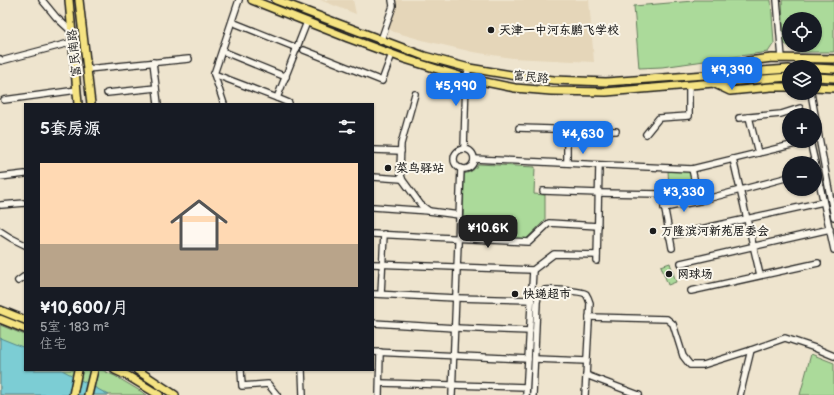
<!DOCTYPE html>
<html lang="zh">
<meta charset="utf-8">
<style>
body{margin:0;font-family:"Balsamiq Sans","LXGW WenKai TC",sans-serif;background:#242831;color:#f1f3f6;height:100vh;display:flex;flex-direction:column;font-size:15px;white-space:nowrap}
*{box-sizing:border-box;margin:0}
p{font-size:13px;color:#9ea1a6}
.icon{flex:none;width:22px;height:22px;fill:none;stroke:currentColor;stroke-width:2;stroke-linecap:round;stroke-linejoin:round}
.map{position:relative;flex:1;overflow:hidden}
.drawer{position:absolute;left:24px;top:103px;width:350px;height:268px;display:flex;flex-direction:column;background:#171b24;border-radius:0px;box-shadow:0 1px 3px #0004}
.drawer>*{flex:none}
.controls{position:absolute;left:782px;top:12px;display:grid;gap:8px}
.controls a{display:grid;place-items:center;width:40px;height:40px;border-radius:50%;background:#171b24;box-shadow:0 1px 3px #0004;font-size:20px}
.price{position:absolute;translate:-50% -34px;padding:0 9px;border-radius:8px;background:#1a73e8;color:#fff;font-size:13px;line-height:26px;filter:drop-shadow(0 1px 2px #0008)}
.price::after{content:'';position:absolute;left:50%;top:24px;width:12px;height:9px;margin-left:-6px;background:inherit;clip-path:polygon(0 0,100% 0,50% 100%)}
.price.active{background:#222;color:#fff}
ul{padding:0;list-style:none}
li{display:grid;align-content:center;gap:8px;height:212px;padding:0 16px}
li span{display:grid;place-items:center;height:124px;border-radius:0px;color:#555}
li>.icon{margin-inline-start:auto}
span .icon{width:72px;height:72px;fill:#fffc;stroke-width:1}
li b{font-size:17px}
h2{display:flex;justify-content:space-between;align-items:center;height:48px;padding:0 16px;font-size:17px}
.map>svg:first-child{display:block}
</style>
<div class="map">
<svg width="834" height="395" viewBox="0 0 834 395">
<rect width="100%" height="100%" fill="#eee4ce"/>
<filter id="ink" filterUnits="userSpaceOnUse"><feTurbulence type="fractalNoise" baseFrequency=".025" numOctaves="2"/><feDisplacementMap in="SourceGraphic" scale="8" xChannelSelector="R" yChannelSelector="G"/><feConvolveMatrix kernelMatrix="1 2 1 2 8 2 1 2 1" color-interpolation-filters="sRGB"/></filter>
<g filter="url(#ink)">
<g fill="#e5d6b9">
<polygon points="320,0 353,0 356,14"/>
<polygon points="393,0 589,0 594,62 512,58 473,52 426,41 394,32 387,28"/>
</g>
<g fill="#abda9a" stroke="#647b5b" fill-rule="evenodd">
<polygon points="694,0 771,0 774,43 768,52 662,67 639,68 634,6 693,1"/>
<path d="M782,0H834V52H796L784,43ZM789,19H815V45H789Z"/>
<path d="M478,164L535,167L534,194L545,195V220L526,239L463,236L464,174C471,172 475,170 478,164Z"/>
<polygon points="668,171 691,171 696,199 670,203"/>
<polygon points="670,263 676,282 668,285 661,266"/>
<polygon points="0,325 25,335 25,370 102,370 115,376 147,395 0,395"/>
<polygon points="811,354 834,363 834,395 800,395"/>
</g>
<polygon fill="#7ccdd4" stroke="#56868a" points="0,338 25,348 25,370 62,370 109,395 0,395"/>
<g fill="none" stroke-linecap="round" stroke-linejoin="round">
<defs>
<g id="minor">
<polyline points="42,0 56,17 72,32"/>
<polyline points="239,0 214,74 277,98 307,22"/>
<polyline points="777,0 782,58"/>
<polyline points="232,22 297,48"/>
<polyline points="381,40 393,6 392,0"/>
<polyline points="304,50 382,81 392,54"/>
<polyline points="222,51 286,77"/>
<polyline points="0,59 1,61 73,42"/>
<polyline points="153,62 158,104"/>
<polyline points="87,69 189,59"/>
<polyline points="214,74 224,104"/>
<polyline points="107,93 156,88"/>
<polyline points="811,93 815,115"/>
<polyline points="415,94 401,144 400,169 402,179 421,205 429,211 459,215"/>
<polyline points="277,98 289,103 289,104"/>
<polyline points="4,100 77,90"/>
<polyline points="815,116 834,217"/>
<polyline points="749,117 758,153"/>
<polyline points="739,118 781,114 800,108 802,115"/>
<polyline points="519,128 616,131"/>
<polyline points="646,134 659,118 689,116 689,85"/>
<polyline points="810,141 815,163"/>
<polyline points="464,149 466,78 469,68"/>
<circle cx="464" cy="159" r="10"/>
<polyline points="373,150 401,151"/>
<polyline points="474,159 692,169 808,141"/>
<polyline points="733,159 760,275"/>
<polyline points="567,163 567,129"/>
<polyline points="815,163 834,250"/>
<polyline points="692,169 699,201"/>
<polyline points="0,177 25,174"/>
<polyline points="373,177 402,179"/>
<polyline points="543,191 599,193 662,194 672,248"/>
<polyline points="1,205 25,203"/>
<polyline points="373,207 429,211"/>
<polyline points="664,208 699,201 789,177"/>
<polyline points="0,231 11,238 25,245"/>
<polyline points="373,234 529,242 549,223 598,226"/>
<polyline points="669,236 823,202"/>
<polyline points="597,261 599,165"/>
<polyline points="681,263 830,229"/>
<polyline points="373,264 533,270"/>
<polyline points="18,281 25,276"/>
<polyline points="691,291 818,263"/>
<polyline points="373,294 456,298 531,300"/>
<polyline points="381,294 384,234"/>
<polyline points="589,317 667,319 673,324 683,356 690,365 703,365 751,350 785,338 815,348 834,356"/>
<polyline points="373,323 455,328 530,331"/>
<polyline points="373,352 528,359"/>
<polyline points="535,359 587,361"/>
<polyline points="241,370 242,386 268,384 277,395"/>
<polyline points="302,370 303,395"/>
<polyline points="586,375 639,395"/>
<polyline points="380,383 526,387"/>
<polyline points="379,395 380,352"/>
<polyline points="452,395 461,168"/>
<polyline points="526,395 533,270 554,254 597,255"/>
<path d="M533,395L537,302L539,293C541,291 542,291 545,290C550,289 582,291 586,294C588,297 589,300 590,303L585,395"/>
<polyline points="740,395 751,350"/>
</g>
<g id="major">
<polyline points="69,0 78,104"/>
<polyline points="79,0 91,104"/>
<polyline points="252,0 348,38 405,59 466,78 515,88 551,91 606,92 750,80 789,77"/>
<polyline points="276,0 424,56 469,68 517,76 554,80 606,82 789,69"/>
<polyline points="815,68 834,69"/>
<polyline points="721,70 748,61 772,58 834,59"/>
<polyline points="815,77 834,78"/>
<polyline points="713,83 730,91 771,87 789,87"/>
<polyline points="815,87 834,88"/>
<polyline points="0,310 25,320"/>
<polyline points="0,319 25,329"/>
<polyline points="115,370 128,376 159,395"/>
<polyline points="137,370 175,395"/>
<polyline points="73,395 78,370"/>
<polyline points="88,395 94,370"/>
</g>
</defs>
<use href="#minor" stroke="#1c1c1c" stroke-width="8"/>
<use href="#major" stroke="#1c1c1c" stroke-width="10"/>
<use href="#minor" stroke="#fbf7ec" stroke-width="5.5"/>
<use href="#major" stroke="#f5e382" stroke-width="7"/>
</g>
</g>
<g fill="#1c1c1c" stroke="#fbf7ec" stroke-width="1.5">
<circle cx="491" cy="30" r="4"/>
<circle cx="388" cy="168" r="4"/>
<circle cx="653" cy="231" r="4"/>
<circle cx="669" cy="274" r="4"/>
<circle cx="515" cy="294" r="4"/>
</g>
<g text-anchor="middle" stroke-width="4" stroke-linejoin="round" paint-order="stroke">
<g font-size="12" font-weight="bold" fill="#1c1c1c" stroke="#fbf7ec" text-anchor="start">
<text x="499" y="34">天津一中河东鹏飞学校</text>
<text x="396" y="172">菜鸟驿站</text>
<text x="661" y="235">万隆滨河新苑居委会</text>
<text x="677" y="278">网球场</text>
<text x="523" y="298">快递超市</text>
</g>
<g font-size="12" fill="#1c1c1c" stroke="#fbf7ec">
<text transform="translate(74 53) rotate(-96)" y="4">富民南路</text>
<text transform="translate(531 77) rotate(6)" y="4">富民路</text>
</g>
</g>
</svg>
<div class="controls">
<a><svg class="icon" aria-label="locate" viewBox="0 0 24 24"><circle cx="12" cy="12" r="6"/><path d="M12 2v4M12 18v4M2 12h4M18 12h4"/></svg></a>
<a><svg class="icon" aria-label="layers" viewBox="0 0 24 24"><path d="M12 4l9 5-9 5-9-5zM3 14l9 5 9-5"/></svg></a>
<a>+</a>
<a>−</a>
</div>
<b class="price" style="left:732px;top:91px">¥9,390</b>
<b class="price" style="left:456px;top:107px">¥5,990</b>
<b class="price" style="left:583px;top:155px">¥4,630</b>
<b class="price" style="left:684px;top:213px">¥3,330</b>
<b class="price active" style="left:488px;top:249px">¥10.6K</b>
<section class="drawer">
<h2>5套房源<svg class="icon" aria-label="filters" viewBox="0 0 24 24"><path d="M4 7h16M4 17h16"/><circle cx="9" cy="7" r="2"/><circle cx="15" cy="17" r="2"/></svg></h2>
<ul>
<li><span style="background:linear-gradient(#ffd9b3 65%,#b9a48a 0)"><svg class="icon" aria-label="home" viewBox="0 0 24 24"><path d="M3 11l9-7 9 7M6 9v11h12V9"/></svg></span><div><b>¥10,600/月</b><p>5室 · 183 m²</p><p>住宅</p></div></li>
</ul>
</section>
</div>
